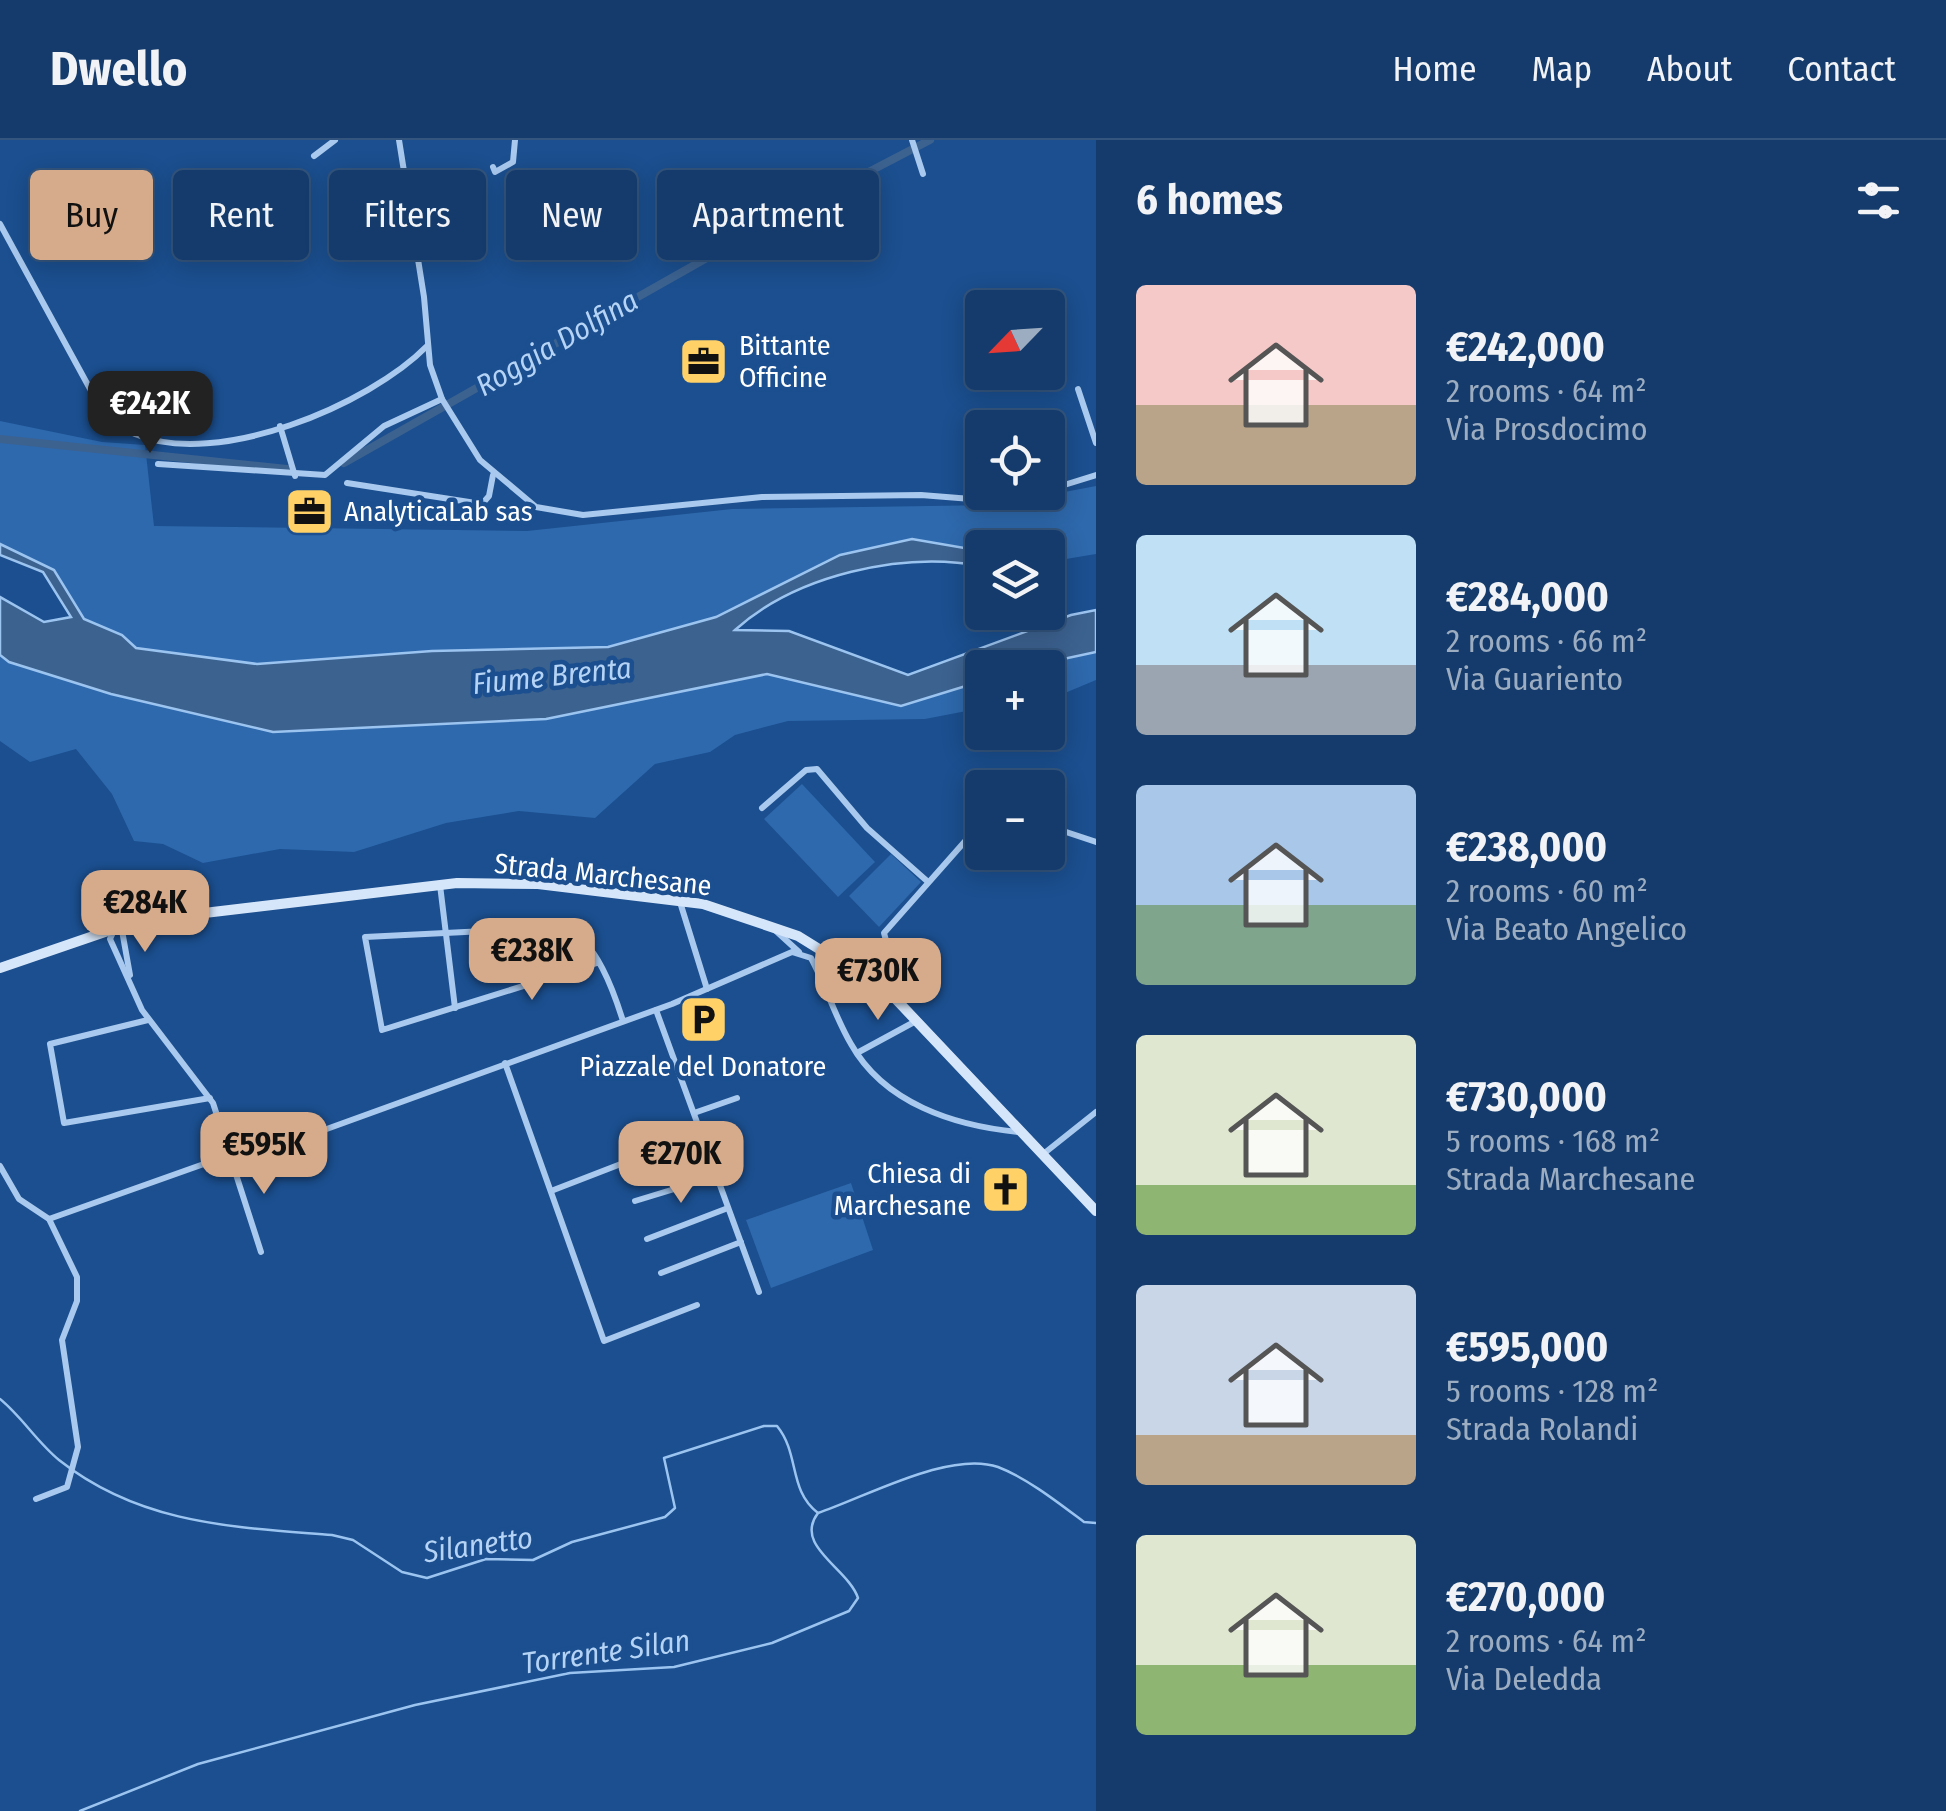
<!DOCTYPE html>
<meta charset="utf-8">
<style>
body{margin:0;font-family:"Fira Sans Condensed",sans-serif;background:#214673;color:#f1f3f6;height:100vh;display:flex;flex-direction:column;font-size:38px;white-space:nowrap}
*{box-sizing:border-box;margin:0}
p{font-size:32px;color:#9dadc1}
.icon{flex:none;width:55px;height:55px;fill:none;stroke:currentColor;stroke-width:2;stroke-linecap:round;stroke-linejoin:round}
.map{position:relative;flex:1;overflow:hidden}
.details{display:flex;flex-direction:column;background:#143b6b;width:850px}
.details>*{flex:none}
.hud{position:absolute;left:30px;top:30px;width:915px;height:90px;display:flex;gap:20px}
.needle{width:65px;rotate:245deg}
.buttons{position:absolute;left:965px;top:150px;display:grid;gap:20px}
.buttons a{display:grid;place-items:center;width:100px;height:100px;border-radius:10px;background:#143b6b;box-shadow:0 5px 25px #0003,0 0 0 2px #33557e;font-size:50px}
.price{position:absolute;translate:-50% -85px;padding:0 22px;border-radius:20px;background:#d6ab8b;color:#111;font-size:32px;line-height:65px;filter:drop-shadow(0 2px 5px #0008)}
.price::after{content:'';position:absolute;left:50%;top:60px;width:30px;height:22px;margin-left:-15px;background:inherit;clip-path:polygon(0 0,100% 0,50% 100%)}
.price.current{background:#222;color:#fff}
ul{padding:0;list-style:none}
li{display:flex;align-items:center;gap:30px;height:250px;padding:0 40px}
li span{display:grid;place-items:center;flex:none;width:280px;height:200px;border-radius:10px;color:#555}
li>.icon{margin-inline-start:auto}
span .icon{width:120px;height:120px;fill:#fffc;stroke-width:1}
li b{font-size:42px}
h2{display:flex;justify-content:space-between;align-items:center;height:120px;padding:0 40px;font-size:42px}
.pill{padding:0 35px;border-radius:10px;background:#143b6b;box-shadow:0 5px 25px #0003,0 0 0 2px #33557e;font-size:35px;line-height:90px}
.pill.current{background:#d6ab8b;color:#111}
header{display:flex;align-items:center;gap:60px;box-sizing:border-box;height:140px;padding:0 50px;background:#143b6b;border-bottom:2px solid #33557e}
header strong{font-size:48px}
nav{display:flex;gap:55px;margin-inline-start:auto;font-size:35px}
main{display:flex;flex:1;min-height:0}
.map>svg:first-child{display:block}
</style>
<header>
<strong>Dwello</strong>
<nav><a>Home</a><a>Map</a><a>About</a><a>Contact</a></nav>
</header>
<main>
<div class="map">
<svg width="1096" height="1671" viewBox="0 0 1096 1671">
<rect width="100%" height="100%" fill="#1b4f8f"/>
<g fill="#2e69ad">
<polygon points="0,281 102,302 145,305 154,386 527,391 732,369 996,365 1096,346 1096,414 1048,422 1048,408 840,415 716,477 608,507 432,511 257,524 136,508 122,495 84,480 54,430 0,404"/>
<polygon points="1096,512 1096,540 1053,558 1048,558 1048,528 1026,528"/>
<polygon points="0,515 10,522 111,554 273,592 546,579 767,534 901,566 982,541 982,568 925,579 788,581 735,595 710,612 655,624 595,678 519,671 446,683 354,712 280,709 203,723 163,704 134,701 112,654 76,609 30,622 0,601"/>
<polygon points="802,644 875,722 838,757 764,679"/>
<polygon points="891,714 921,742 879,787 849,756"/>
<polygon points="851,1043 873,1110 771,1148 746,1080"/>
</g>
<path fill="#3c6290" stroke="#9cc4f0" stroke-width="2.5" d="M912,399L982,411V426C902,411 796,435 735,490L789,491L908,535L1071,475L1096,470V512L1026,527L982,528V541L901,566L767,534L546,579L273,592L111,554L9,522L0,515V457L44,482L71,477L43,432L0,415V404L54,430L84,479L122,495L136,508L257,524L432,511L608,507L716,477L840,415Z"/>
<g fill="none" stroke-linecap="round" stroke-linejoin="round">
<g stroke="#9cc4f0" stroke-width="2.5">
<path d="M0,1259C22,1277 37,1302 59,1320C141,1385 234,1387 332,1395L353,1400L402,1432L427,1438L486,1419L533,1420L572,1402L665,1377L675,1368L664,1318L764,1286H777C800,1314 788,1350 818,1373"/>
<path d="M80,1671L198,1624L415,1565L570,1533L674,1527L772,1503L849,1471L858,1458C848,1428 793,1406 818,1373C866,1357 950,1310 998,1327C1027,1338 1060,1364 1084,1382L1096,1383"/>
</g>
<g stroke="#3c6290" stroke-width="8">
<polyline points="0,299 287,329"/>
<polyline points="344,323 744,97 930,0"/>
</g>
</g>
<polygon fill="#4478b7" stroke="#cfe3fa" stroke-width="2.5" points="1020,1035 1025,1054 991,1062 986,1043"/>
<g fill="none" stroke-linecap="round" stroke-linejoin="round">
<g stroke="#a9c9ee" stroke-width="6">
<polyline points="399,0 424,157 430,225 442,259 480,320 536,367 583,375 762,357 921,355 1009,362 1040,352"/>
<polyline points="912,0 923,34"/>
<polyline points="314,16 335,0"/>
<polyline points="493,27 495,32 513,22 515,0"/>
<path d="M0,84L95,258C106,272 118,287 135,294C217,329 369,265 427,206"/>
<polyline points="1078,249 1096,303"/>
<polyline points="280,286 295,336"/>
<polyline points="158,324 325,335 384,286 442,259"/>
<polyline points="347,343 482,364 489,356 493,335"/>
<polyline points="1048,350 1096,335"/>
<polyline points="762,668 806,630 817,629 867,688 927,741"/>
<polyline points="1048,686 1096,702"/>
<polyline points="440,745 455,868"/>
<polyline points="680,762 707,849"/>
<polyline points="121,785 130,835"/>
<polyline points="115,788 110,799 142,870 213,963 261,1112"/>
<polyline points="776,791 799,812"/>
<path d="M597,823L382,890L365,797L566,787C597,804 613,849 623,881"/>
<polyline points="890,853 895,833 884,793 982,682"/>
<polyline points="656,870 759,1152"/>
<polyline points="148,880 50,904 64,983 210,958"/>
<polyline points="857,913 916,881"/>
<polyline points="505,923 604,1201 697,1165"/>
<polyline points="694,973 737,958"/>
<polyline points="1042,1015 1096,972"/>
<polyline points="0,1026 19,1059 49,1079 77,1137 77,1161 62,1200 78,1307 67,1347 36,1359"/>
<polyline points="551,1051 701,993"/>
<polyline points="635,1061 717,1036"/>
<path d="M49,1079L232,1014L288,1003L672,864L792,812L811,818C826,846 835,877 851,904C884,963 954,986 1019,992"/>
<polyline points="647,1099 728,1068"/>
<polyline points="661,1133 741,1102"/>
</g>
<polyline stroke="#d6e6fa" stroke-width="10" points="0,828 137,781 457,743 538,744 703,764 798,796 890,853 1096,1071"/>
</g>
<defs>
<symbol id="office-square" viewBox="-11 -11 22 22"><rect x="-9" y="-9" width="18" height="18" rx="4" fill="#ffd166" stroke="#1b4f8f"/><path d="M-6-3h4V-5.5h4V-3h4V5H-6ZM-1-4.5V-3h2v-1.5ZM-6 0V1H6V0Z" fill="#111"/></symbol>
<symbol id="parking-square" viewBox="-11 -11 22 22"><rect x="-9" y="-9" width="18" height="18" rx="4" fill="#ffd166" stroke="#1b4f8f"/><path d="M-3.5-5.5H1a3.5 3.5 0 0 1 0 7H-1V5.5H-3.5ZM-1-3.4V-.6H.8a1.4 1.4 0 0 0 0-2.8Z" fill="#111"/></symbol>
<symbol id="church-square" viewBox="-11 -11 22 22"><rect x="-9" y="-9" width="18" height="18" rx="4" fill="#ffd166" stroke="#1b4f8f"/><path d="M-1.2-6h2.4v3.5h3.3v2.4h-3.3V6h-2.4V-.1h-3.3v-2.4h3.3Z" fill="#111"/></symbol>
</defs>
<g fill-rule="evenodd">
<use href="#office-square" x="676" y="194" width="55" height="55"/>
<use href="#office-square" x="282" y="344" width="55" height="55"/>
<use href="#parking-square" x="676" y="852" width="55" height="55"/>
<use href="#church-square" x="978" y="1022" width="55" height="55"/>
</g>
<g text-anchor="middle" stroke-width="9" stroke-linejoin="round" paint-order="stroke">
<g font-size="28" fill="#fff" stroke="#1b4f8f" text-anchor="start">
<text x="739" y="215">Bittante<tspan x="739" dy="32">Officine</tspan></text>
<text x="344" y="381">AnalyticaLab sas</text>
<text x="703" y="936" text-anchor="middle">Piazzale del Donatore</text>
<text x="971" y="1043" text-anchor="end">Chiesa di<tspan x="971" dy="32">Marchesane</tspan></text>
</g>
<g font-size="28" fill="#fff" stroke="#1b4f8f">
<text transform="translate(603 734) rotate(6)" y="10">Strada Marchesane</text>
</g>
<g font-size="30" font-style="italic" fill="#b5d3f5" stroke="#1b4f8f">
<text transform="translate(557 203) rotate(-30)" y="10">Roggia Dolfina</text>
<text transform="translate(552 536) rotate(-6)" y="10">Fiume Brenta</text>
<text transform="translate(478 1405) rotate(-8)" y="10">Silanetto</text>
<text transform="translate(606 1512) rotate(-8)" y="10">Torrente Silan</text>
</g>
</g>
</svg>
<div class="buttons">
<a><svg class="needle" viewBox="-14 -14 28 28"><path d="M0-13l5 13h-10z" fill="#e53935"/><path d="M0 13l5-13h-10z" fill="#9dadc1"/></svg></a>
<a><svg class="icon" aria-label="locate" viewBox="0 0 24 24"><circle cx="12" cy="12" r="6"/><path d="M12 2v4M12 18v4M2 12h4M18 12h4"/></svg></a>
<a><svg class="icon" aria-label="layers" viewBox="0 0 24 24"><path d="M12 4l9 5-9 5-9-5zM3 14l9 5 9-5"/></svg></a>
<a>+</a>
<a>−</a>
</div>
<b class="price current" style="left:150px;top:316px">€242K</b>
<b class="price" style="left:145px;top:815px">€284K</b>
<b class="price" style="left:532px;top:863px">€238K</b>
<b class="price" style="left:878px;top:883px">€730K</b>
<b class="price" style="left:264px;top:1057px">€595K</b>
<b class="price" style="left:681px;top:1066px">€270K</b>
<div class="hud">
<a class="pill current">Buy</a>
<a class="pill">Rent</a>
<a class="pill">Filters</a>
<a class="pill">New</a>
<a class="pill">Apartment</a>
</div>
</div>
<section class="details">
<h2>6 homes<svg class="icon" aria-label="filters" viewBox="0 0 24 24"><path d="M4 7h16M4 17h16"/><circle cx="9" cy="7" r="2"/><circle cx="15" cy="17" r="2"/></svg></h2>
<ul>
<li><span style="background:linear-gradient(#f6c9c9 60%,#b9a48a 0)"><svg class="icon" aria-label="home" viewBox="0 0 24 24"><path d="M3 11l9-7 9 7M6 9v11h12V9"/></svg></span><div><b>€242,000</b><p>2 rooms · 64 m²</p><p>Via Prosdocimo</p></div></li>
<li><span style="background:linear-gradient(#bfe0f5 65%,#9aa5b1 0)"><svg class="icon" aria-label="home" viewBox="0 0 24 24"><path d="M3 11l9-7 9 7M6 9v11h12V9"/></svg></span><div><b>€284,000</b><p>2 rooms · 66 m²</p><p>Via Guariento</p></div></li>
<li><span style="background:linear-gradient(#a9c7e8 60%,#7fa58c 0)"><svg class="icon" aria-label="home" viewBox="0 0 24 24"><path d="M3 11l9-7 9 7M6 9v11h12V9"/></svg></span><div><b>€238,000</b><p>2 rooms · 60 m²</p><p>Via Beato Angelico</p></div></li>
<li><span style="background:linear-gradient(#dfe7d0 75%,#8fb573 0)"><svg class="icon" aria-label="home" viewBox="0 0 24 24"><path d="M3 11l9-7 9 7M6 9v11h12V9"/></svg></span><div><b>€730,000</b><p>5 rooms · 168 m²</p><p>Strada Marchesane</p></div></li>
<li><span style="background:linear-gradient(#c9d6e8 75%,#b9a48a 0)"><svg class="icon" aria-label="home" viewBox="0 0 24 24"><path d="M3 11l9-7 9 7M6 9v11h12V9"/></svg></span><div><b>€595,000</b><p>5 rooms · 128 m²</p><p>Strada Rolandi</p></div></li>
<li><span style="background:linear-gradient(#dfe7d0 65%,#8fb573 0)"><svg class="icon" aria-label="home" viewBox="0 0 24 24"><path d="M3 11l9-7 9 7M6 9v11h12V9"/></svg></span><div><b>€270,000</b><p>2 rooms · 64 m²</p><p>Via Deledda</p></div></li>
</ul>
</section>
</main>
